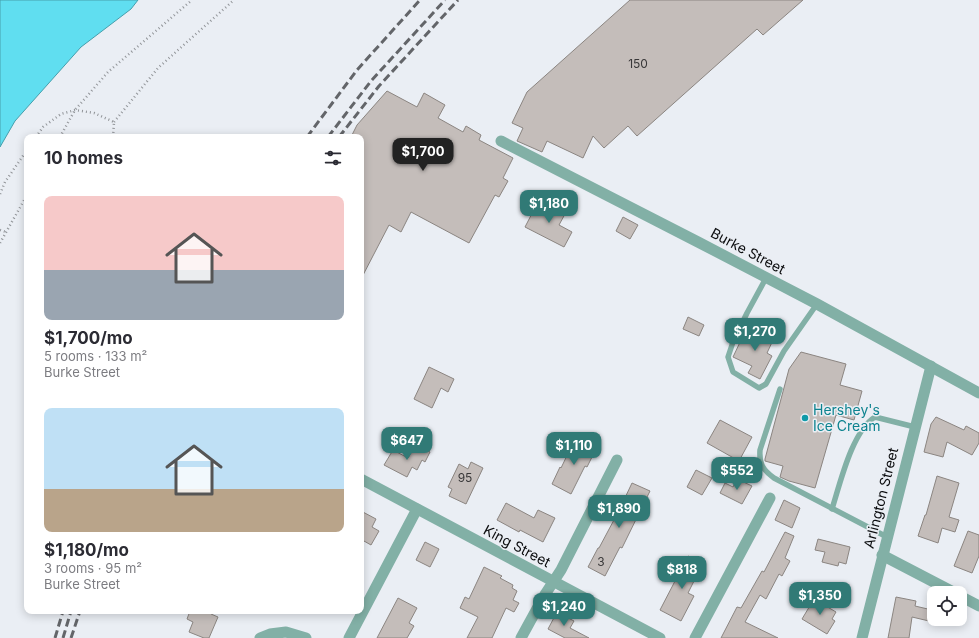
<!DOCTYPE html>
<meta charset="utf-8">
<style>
body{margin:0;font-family:Inter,sans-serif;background:#f2f2f3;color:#2b2b33;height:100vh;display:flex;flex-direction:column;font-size:15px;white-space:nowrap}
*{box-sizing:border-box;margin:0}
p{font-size:13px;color:#7c7c81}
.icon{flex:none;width:22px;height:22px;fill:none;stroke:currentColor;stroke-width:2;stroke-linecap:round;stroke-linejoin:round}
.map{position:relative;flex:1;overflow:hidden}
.side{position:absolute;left:24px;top:134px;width:340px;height:480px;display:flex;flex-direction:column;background:#fff;border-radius:8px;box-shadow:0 2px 10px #0003}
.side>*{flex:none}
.buttons{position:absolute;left:927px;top:586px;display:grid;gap:8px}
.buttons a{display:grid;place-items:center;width:40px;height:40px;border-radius:8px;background:#fff;box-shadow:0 2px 10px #0003;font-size:20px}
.price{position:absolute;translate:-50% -34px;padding:0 9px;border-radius:8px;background:#317a76;color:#fff;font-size:13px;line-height:26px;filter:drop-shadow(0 1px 2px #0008)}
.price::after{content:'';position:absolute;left:50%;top:24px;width:12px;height:9px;margin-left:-6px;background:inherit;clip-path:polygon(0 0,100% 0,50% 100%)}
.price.active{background:#222;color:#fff}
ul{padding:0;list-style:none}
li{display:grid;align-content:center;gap:8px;height:212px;padding:0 20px}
li span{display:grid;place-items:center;height:124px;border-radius:8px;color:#555}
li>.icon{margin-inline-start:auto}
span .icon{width:72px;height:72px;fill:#fffc;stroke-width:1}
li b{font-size:17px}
h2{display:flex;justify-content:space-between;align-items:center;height:48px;padding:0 20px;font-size:17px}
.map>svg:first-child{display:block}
</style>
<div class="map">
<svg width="979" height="638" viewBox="0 0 979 638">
<rect width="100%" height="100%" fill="#eaeef4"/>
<polygon fill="#60def0" stroke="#469fac" points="0,0 138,0 131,9 81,47 15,121 0,147"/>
<g fill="#c4bdba" stroke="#8b8581">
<polygon points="630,0 803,0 763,35 757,29 637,136 628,126 604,148 593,136 583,158 547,141 542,152 517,141 523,128 512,123 527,92"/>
<polygon points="387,91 417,107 424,93 445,105 438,118 463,132 466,126 481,135 479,140 513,158 503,178 508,181 499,197 495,195 469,243 411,212 401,232 389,225 361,279 361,137 351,137 357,125"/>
<polygon points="539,200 565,214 559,225 572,232 564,247 525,227"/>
<polygon points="623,217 638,225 630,239 616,231"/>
<polygon points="688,317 704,325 699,336 683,329"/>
<polygon points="752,328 774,338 767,353 772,356 760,379 748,373 752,366 733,357 742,338 746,340"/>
<polygon points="801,352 846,364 840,385 862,391 854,420 836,415 815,488 789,481 780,477 783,466 765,461 765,459 789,369"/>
<polygon points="429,367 454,379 448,392 441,388 432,408 414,399"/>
<polygon points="936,417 964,430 966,426 979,433 979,443 972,455 947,442 943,457 924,452 931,424"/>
<polygon points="720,420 752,437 739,461 707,443"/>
<polygon points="575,439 596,449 587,467 585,466 571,494 552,484 560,467 561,468"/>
<polygon points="416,444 430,452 425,462 422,460 417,470 412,467 407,477 384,465 393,450 408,458"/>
<polygon points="471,462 483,468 466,504 449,496 452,489 448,487 459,464 468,469"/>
<polygon points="696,470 712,478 702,495 687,487"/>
<polygon points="937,476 959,483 949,517 959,520 955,532 942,528 938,543 918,536 925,515 926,515"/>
<polygon points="737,479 752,486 742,504 720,493 725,483 733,487"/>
<polygon points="632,483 650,491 622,548 620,547 605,576 588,567 598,548 599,548 615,518 615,519"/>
<polygon points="784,500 800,508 792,528 775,520"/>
<polygon points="506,503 534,518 538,510 555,518 543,542 520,530 519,532 497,520"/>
<polygon points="361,511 376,519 372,527 379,531 371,545 364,541 361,548"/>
<polygon points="968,531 979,535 979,556 972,573 954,566"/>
<polygon points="785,532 794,536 785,558 790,561 782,576 779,574 766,599 760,595 745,622 778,638 721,638 737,607 741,608 762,571 764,572"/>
<polygon points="818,539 850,547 846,564 839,562 838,566 822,562 825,552 815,550"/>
<polygon points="425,542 439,549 430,567 416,560"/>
<polygon points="688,556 703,563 688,593 694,596 681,621 660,610"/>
<polygon points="484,567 502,576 500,578 513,585 512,588 517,591 513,600 519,603 514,612 506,608 492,638 467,638 478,617 460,608 465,597 469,599"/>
<polygon points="896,597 916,601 915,606 932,610 929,621 912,617 909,638 888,638"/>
<polygon points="398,598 417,608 409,623 414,626 407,638 377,638"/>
<polygon points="814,599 836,612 832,619 835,621 827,634 802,619"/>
<polygon points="190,611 212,611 211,614 218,617 209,638 204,638 189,632 193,622 187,619"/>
<polygon points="557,612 574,621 570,628 589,638 565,638 548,629"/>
</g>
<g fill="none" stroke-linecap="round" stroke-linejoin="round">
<g stroke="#929599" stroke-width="2.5" stroke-dasharray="1 3" stroke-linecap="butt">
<polyline points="114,122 158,68 234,0"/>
<polyline points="36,137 43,127 61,114 75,110 94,113 114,122 113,137"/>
<polyline points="60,137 75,110 108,72 192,0"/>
<polyline points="0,194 5,182 27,150"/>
<polyline points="0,230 6,232"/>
<polyline points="0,243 27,195"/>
</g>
<g stroke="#82b0a6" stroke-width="5.5">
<polyline points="766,278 747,313 733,342 728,357 733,372 759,388 766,384 784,351 817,304"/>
<path d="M780,389L760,450C759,464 763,470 774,478L887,537"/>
<path d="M832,509C840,484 852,431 875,417L915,427"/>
</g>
<g stroke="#82b0a6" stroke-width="11">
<polyline points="501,141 698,242 817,304 979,393"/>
<polyline points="361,479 660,638"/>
<polyline points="882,555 955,593"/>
<polyline points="960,596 979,606"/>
<polyline points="260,638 270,634 286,632 306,638"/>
<polyline points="349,638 417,509"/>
<polyline points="521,638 544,596 561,570 617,460"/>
<polyline points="695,638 770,498"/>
<polyline points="862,638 931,366"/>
</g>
<g stroke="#636569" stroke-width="3" stroke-dasharray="8 4" stroke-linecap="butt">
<polyline points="307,137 357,70 420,0"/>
<polyline points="328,137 371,81 445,0"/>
<polyline points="339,137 379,86 458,0"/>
<polyline points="55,638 63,611"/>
<polyline points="63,638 71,611"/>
<polyline points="71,638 80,611"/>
</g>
</g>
<circle fill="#0f9aa8" stroke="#eaeef4" stroke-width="1.5" cx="805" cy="418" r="4"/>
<g text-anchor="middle" stroke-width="3" stroke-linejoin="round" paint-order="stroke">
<g font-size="12" fill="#393839">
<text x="638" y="68">150</text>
<text x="465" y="482">95</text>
<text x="601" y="566">3</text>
</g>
<g font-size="14" fill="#0b0c0e" stroke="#eaeef4">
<text transform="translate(748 251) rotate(28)" y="5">Burke Street</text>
<text transform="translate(881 498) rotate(-76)" y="5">Arlington Street</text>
<text transform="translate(517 546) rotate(28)" y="5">King Street</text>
</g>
<g font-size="14" fill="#0d838f" stroke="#eaeef4" text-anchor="start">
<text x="813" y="415">Hershey's<tspan x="813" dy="16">Ice Cream</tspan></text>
</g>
</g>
</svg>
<div class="buttons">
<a><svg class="icon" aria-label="locate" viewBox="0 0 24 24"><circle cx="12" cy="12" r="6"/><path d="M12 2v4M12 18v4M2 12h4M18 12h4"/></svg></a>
</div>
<b class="price active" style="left:423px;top:172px">$1,700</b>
<b class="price" style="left:549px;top:224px">$1,180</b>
<b class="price" style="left:755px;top:352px">$1,270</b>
<b class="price" style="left:407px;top:461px">$647</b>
<b class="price" style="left:574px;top:466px">$1,110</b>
<b class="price" style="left:737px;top:491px">$552</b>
<b class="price" style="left:619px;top:529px">$1,890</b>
<b class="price" style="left:682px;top:590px">$818</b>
<b class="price" style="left:820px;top:616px">$1,350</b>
<b class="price" style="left:564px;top:627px">$1,240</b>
<section class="side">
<h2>10 homes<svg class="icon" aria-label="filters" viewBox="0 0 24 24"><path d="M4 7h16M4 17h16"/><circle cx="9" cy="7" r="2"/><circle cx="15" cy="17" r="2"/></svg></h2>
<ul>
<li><span style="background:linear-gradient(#f6c9c9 60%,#9aa5b1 0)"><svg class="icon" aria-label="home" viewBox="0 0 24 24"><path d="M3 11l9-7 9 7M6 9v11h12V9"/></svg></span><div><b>$1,700/mo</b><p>5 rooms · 133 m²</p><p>Burke Street</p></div></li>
<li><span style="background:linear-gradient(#bfe0f5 65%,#b9a48a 0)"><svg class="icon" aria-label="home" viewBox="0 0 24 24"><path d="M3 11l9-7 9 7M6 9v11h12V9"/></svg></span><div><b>$1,180/mo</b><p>3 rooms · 95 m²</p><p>Burke Street</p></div></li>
</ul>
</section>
</div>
